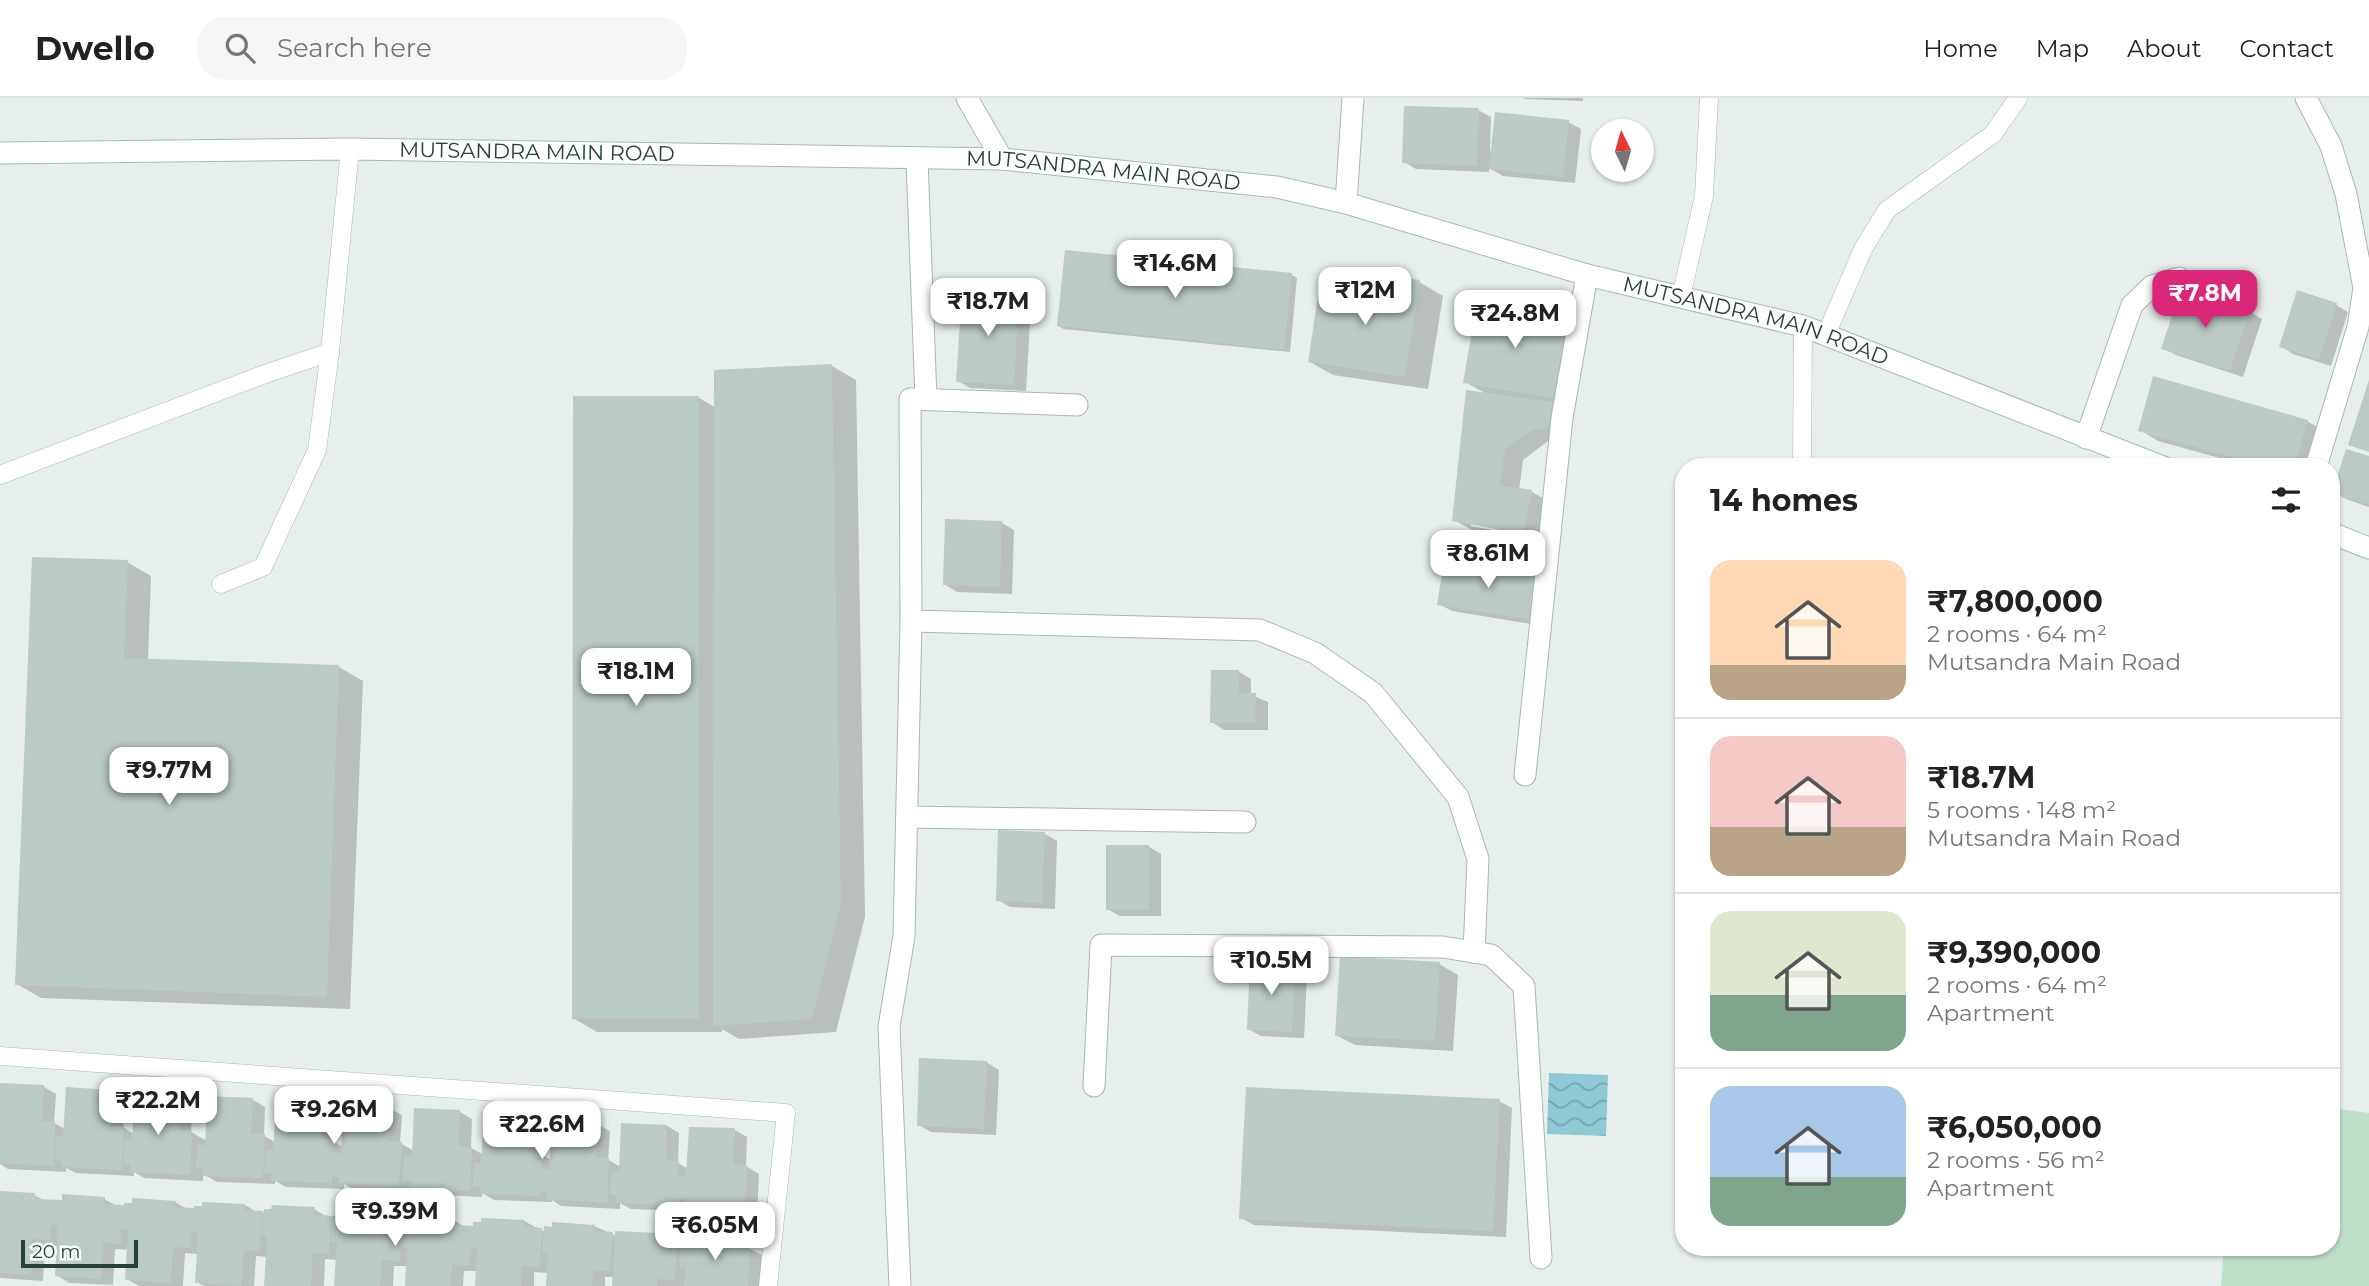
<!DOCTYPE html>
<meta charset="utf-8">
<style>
body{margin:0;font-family:Montserrat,sans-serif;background:#f6f6f6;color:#222;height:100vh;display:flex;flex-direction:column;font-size:26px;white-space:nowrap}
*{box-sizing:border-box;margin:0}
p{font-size:23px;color:#767676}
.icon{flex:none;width:38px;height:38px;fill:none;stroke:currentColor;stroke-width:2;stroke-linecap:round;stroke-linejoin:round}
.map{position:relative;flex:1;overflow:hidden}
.drawer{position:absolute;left:1675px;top:360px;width:665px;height:798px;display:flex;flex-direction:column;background:#fff;border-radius:28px;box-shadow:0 2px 5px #0004}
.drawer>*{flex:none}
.needle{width:46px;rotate:355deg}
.buttons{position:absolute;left:1591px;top:21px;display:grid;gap:14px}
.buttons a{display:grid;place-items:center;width:63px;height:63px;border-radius:50%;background:#fff;box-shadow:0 2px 5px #0004;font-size:35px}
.scale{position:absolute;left:21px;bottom:18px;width:117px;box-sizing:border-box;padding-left:7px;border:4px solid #24423a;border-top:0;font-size:19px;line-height:24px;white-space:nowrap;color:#24423a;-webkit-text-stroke:5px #f7fbf9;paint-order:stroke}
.price{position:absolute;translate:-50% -60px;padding:0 16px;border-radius:14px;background:#fff;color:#222;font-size:23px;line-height:46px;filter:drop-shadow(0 2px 4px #0008)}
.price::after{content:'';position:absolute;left:50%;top:42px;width:21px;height:16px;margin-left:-10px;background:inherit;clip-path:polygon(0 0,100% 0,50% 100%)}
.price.on{background:#db2777;color:#fff}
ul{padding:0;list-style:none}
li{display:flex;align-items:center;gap:21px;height:175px;padding:0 35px}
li+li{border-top:2px solid #e0e0e0}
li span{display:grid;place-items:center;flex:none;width:196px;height:140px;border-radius:21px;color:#555}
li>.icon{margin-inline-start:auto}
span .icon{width:84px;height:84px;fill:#fffc;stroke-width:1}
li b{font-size:30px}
h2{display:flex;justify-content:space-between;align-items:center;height:84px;padding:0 35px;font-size:30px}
header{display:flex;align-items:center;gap:42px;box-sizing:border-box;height:98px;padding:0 35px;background:#fff;border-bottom:2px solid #e0e0e0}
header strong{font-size:33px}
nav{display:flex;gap:38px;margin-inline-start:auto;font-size:24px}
.search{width:490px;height:63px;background:#f6f6f6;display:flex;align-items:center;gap:18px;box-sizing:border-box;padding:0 24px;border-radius:28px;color:#767676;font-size:26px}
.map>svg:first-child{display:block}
</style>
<header>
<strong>Dwello</strong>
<div class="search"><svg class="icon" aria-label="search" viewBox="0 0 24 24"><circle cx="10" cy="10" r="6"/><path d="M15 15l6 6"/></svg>Search here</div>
<nav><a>Home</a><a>Map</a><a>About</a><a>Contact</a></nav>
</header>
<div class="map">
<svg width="2369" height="1188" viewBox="0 0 2369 1188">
<defs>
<pattern id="water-waves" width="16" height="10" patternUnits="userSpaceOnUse" patternTransform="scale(1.75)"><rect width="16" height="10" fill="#8ec9d4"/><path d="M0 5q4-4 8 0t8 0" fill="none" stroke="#74a5ad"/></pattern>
</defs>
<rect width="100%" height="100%" fill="#e6efeb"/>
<polygon fill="#bfe0c8" points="2331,1010 2369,1015 2369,1188 2221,1188 2224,1150 2331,1150"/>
<polygon fill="url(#water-waves)" points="1549,975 1608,977 1606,1038 1547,1036"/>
<g fill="#0003" fill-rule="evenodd">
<polygon points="1523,0 1583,0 1583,3 1525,1"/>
<polygon points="1478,12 1491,19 1490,53 1568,24 1581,31 1575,85 1503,78 1489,70 1489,74 1416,71 1404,64"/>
<polygon points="1292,177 1297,180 1290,254 1064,231 1058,228"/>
<polygon points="1419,184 1443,198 1428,291 1333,277 1310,264"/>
<polygon points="2182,192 2250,214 2262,221 2243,279 2176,257 2163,250"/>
<polygon points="1019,198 1031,206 1026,293 970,290 958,283"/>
<path d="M1478,206L1567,221L1585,232L1573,309L1552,306L1571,317L1552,340L1523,362L1519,392L1532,394L1550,404L1542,445L1472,432L1454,422L1487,296L1465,284ZM1471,424L1532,436L1531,439L1471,428Z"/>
<polygon points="2336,207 2348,214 2331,268 2293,256 2281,248"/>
<polygon points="832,268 856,282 865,819 836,934 739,941 722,931 722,934 597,934 573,920 699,300 716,310 716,274"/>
<polygon points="2307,323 2326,334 2316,369 2252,369 2158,343 2140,332"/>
<polygon points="2369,360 2369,409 2346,401 2334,394"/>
<polygon points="1002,425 1014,432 1012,496 957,494 944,486"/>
<polygon points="127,464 151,478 148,562 339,569 363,583 350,911 41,900 17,886"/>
<polygon points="1446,465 1543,528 1452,513 1439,506"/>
<polygon points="1239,574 1251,581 1251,597 1268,604 1268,632 1224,632 1212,624"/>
<polygon points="1045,736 1057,743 1055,811 1010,809 998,802"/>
<polygon points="1149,749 1161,756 1161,818 1120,818 1107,811"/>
<polygon points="1439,866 1458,877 1453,953 1355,947 1336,937"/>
<polygon points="1295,868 1307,876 1304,940 1261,938 1248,931"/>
<polygon points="986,964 999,972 996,1037 931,1034 919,1027"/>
<polygon points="0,987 44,989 56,996 54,1025 65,1031 112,993 124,1001 123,1029 134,1036 180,998 193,1005 191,1034 207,1043 209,1000 253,1002 265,1009 264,1038 275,1044 322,1006 334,1014 333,1043 343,1049 389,1010 402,1017 400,1045 414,1053 460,1014 472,1021 471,1050 484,1057 530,1019 542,1027 541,1056 551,1062 597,1026 610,1033 608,1062 621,1069 667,1028 679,1035 678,1065 688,1071 735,1032 747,1039 746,1068 759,1076 757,1117 699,1115 689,1109 689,1113 631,1111 620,1105 620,1111 561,1108 552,1102 552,1104 494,1102 482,1095 482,1099 424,1096 412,1089 411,1095 353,1091 344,1086 344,1091 286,1089 275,1083 275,1086 217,1084 203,1076 203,1083 144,1080 134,1074 134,1078 76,1075 66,1070 66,1074 8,1071 0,1066"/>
<polygon points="1499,1003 1512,1010 1506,1139 1254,1127 1241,1120"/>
<polygon points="0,1094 34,1097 47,1104 104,1101 117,1108 175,1104 188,1112 245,1107 258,1115 265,1115 314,1111 327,1119 384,1117 396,1125 454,1122 466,1130 524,1123 545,1134 594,1128 616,1138 660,1137 682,1148 732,1142 762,1157 760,1188 613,1188 614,1179 605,1179 605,1188 548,1188 549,1175 534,1174 534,1188 477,1188 478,1173 464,1173 463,1188 406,1188 408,1168 394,1168 393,1188 336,1188 338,1162 325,1161 324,1188 267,1188 268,1159 256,1158 254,1188 204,1188 197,1184 199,1156 185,1155 183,1188 139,1188 127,1181 129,1152 115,1151 113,1187 69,1185 57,1177 58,1148 45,1147 43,1183 0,1180"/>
</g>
<g fill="#bbcac4">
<polygon points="1404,8 1479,10 1477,68 1402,65"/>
<polygon points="1495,14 1569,22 1563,79 1489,71"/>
<polygon points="1065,152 1292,175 1284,252 1057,228"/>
<polygon points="1393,178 1420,182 1405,279 1308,264 1320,185 1390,196"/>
<polygon points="2181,190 2250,213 2230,273 2161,251"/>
<polygon points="2297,192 2337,205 2319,262 2279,249"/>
<polygon points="962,193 1019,197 1014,287 956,284"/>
<polygon points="1477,204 1567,220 1554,300 1463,285"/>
<polygon points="832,266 841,805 812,921 713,928 714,272"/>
<polygon points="2153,278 2308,322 2294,369 2267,369 2138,333"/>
<polygon points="2369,282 2369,354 2348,347"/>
<polygon points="1466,292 1553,304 1547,332 1533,331 1505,351 1500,387 1532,392 1523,436 1452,423"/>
<polygon points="573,298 699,298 699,921 572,921"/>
<polygon points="2346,351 2369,358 2369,407 2332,395"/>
<polygon points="945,421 1002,423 1000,489 943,487"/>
<polygon points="32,459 128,462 124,560 339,567 327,899 15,887"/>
<polygon points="1444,463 1538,478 1531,522 1437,507"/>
<polygon points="1211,572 1239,572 1239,595 1256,595 1255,625 1210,625"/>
<polygon points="998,732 1045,734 1042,805 996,803"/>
<rect x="1106" y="747" width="43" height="65"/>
<polygon points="1340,858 1440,864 1435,943 1335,938"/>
<polygon points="1250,864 1295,867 1292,934 1247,932"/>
<polygon points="919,960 987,963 984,1031 917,1028"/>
<polygon points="0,985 44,987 42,1023 55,1023 54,1068 0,1065"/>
<polygon points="66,989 112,992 110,1028 124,1028 122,1072 61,1069 61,1063 55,1062 56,1038 63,1039"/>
<polygon points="1246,989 1500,1001 1493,1133 1239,1121"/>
<polygon points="135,994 181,996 179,1032 192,1033 190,1077 130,1074 130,1067 123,1067 125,1043 132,1043"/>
<polygon points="207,998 253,1000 251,1036 265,1036 263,1080 203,1078 203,1070 196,1070 197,1047 205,1047"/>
<polygon points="276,1003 322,1005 320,1041 334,1041 333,1054 341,1055 343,1005 390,1008 388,1043 402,1044 399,1088 339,1085 339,1079 332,1078 332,1085 271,1083 271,1075 264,1075 266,1052 273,1052"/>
<polygon points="414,1010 460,1012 459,1048 472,1049 470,1093 409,1090 410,1083 403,1083 404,1059 412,1059"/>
<polygon points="484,1016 530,1018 528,1054 542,1054 541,1071 549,1071 552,1022 598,1024 596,1059 609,1060 608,1105 547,1101 547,1094 540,1094 540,1098 480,1096 480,1089 473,1088 474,1065 481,1065"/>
<polygon points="621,1025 667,1027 666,1062 679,1063 678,1078 686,1078 689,1029 735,1030 733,1066 747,1067 745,1111 684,1108 685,1101 677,1101 677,1107 616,1105 617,1097 610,1097 611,1074 619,1074"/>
<polygon points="0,1093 35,1095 35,1101 62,1102 62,1096 105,1099 105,1106 124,1107 124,1105 132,1105 132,1100 176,1103 175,1109 194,1110 194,1108 202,1108 202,1104 245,1106 245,1112 263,1113 260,1153 244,1152 241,1188 195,1185 198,1135 192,1134 190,1150 173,1149 171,1185 125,1182 128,1131 121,1131 121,1146 103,1145 101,1181 55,1178 58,1127 51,1127 51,1142 33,1141 31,1177 0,1175"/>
<polygon points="272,1107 315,1109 314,1116 332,1118 341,1118 341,1113 384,1116 384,1122 411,1123 411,1118 454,1121 454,1127 473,1128 473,1124 481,1124 481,1120 524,1122 524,1128 542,1130 540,1169 522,1168 521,1188 475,1188 477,1151 471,1150 469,1168 452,1166 451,1188 405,1188 407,1149 401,1149 400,1163 382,1162 380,1188 334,1188 337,1144 331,1144 331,1130 329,1156 313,1155 311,1188 264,1188 267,1138 262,1137 264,1111 271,1111"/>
<polygon points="552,1124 595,1127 595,1133 613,1134 610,1173 593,1172 592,1188 546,1188 548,1155 542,1155 544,1128 552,1129"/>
<polygon points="615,1133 660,1135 659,1142 677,1143 675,1182 658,1181 657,1188 612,1188"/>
<polygon points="689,1138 732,1141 732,1147 750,1148 748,1188 684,1188 685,1169 680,1169 681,1142 689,1143"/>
</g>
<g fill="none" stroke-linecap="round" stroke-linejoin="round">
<defs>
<g id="lane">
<polyline points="1681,199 1704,98 1709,0"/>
<polyline points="1826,237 1863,151 1887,112 1993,36 2018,0"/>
<polyline points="1802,369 1803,228"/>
<polyline points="0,377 265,276 330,254 350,51"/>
<polyline points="221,486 263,469 317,352 330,254"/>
<polyline points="0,958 786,1015 768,1188"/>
</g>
<g id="street">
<polyline points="967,0 1002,61"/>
<polyline points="2306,0 2331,48 2346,96 2364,190 2358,229 2316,369"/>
<polyline points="917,62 926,301"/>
<polyline points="1346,105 1353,0"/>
<polyline points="2086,340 2132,207 2152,188 2179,180"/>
<polyline points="911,523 1260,532 1315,555 1373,595 1458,699 1478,761 1474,854"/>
<polyline points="1525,677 1562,320 1587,177"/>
<polyline points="907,719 1245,724"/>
<polyline points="1094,988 1101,847 1443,849 1491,857 1524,888 1541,1160"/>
<polyline points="900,1188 889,929 904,838 911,523 910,301 1077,307"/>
</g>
<g id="secondary">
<path id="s1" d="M0,55L350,51L1002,61L1277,89L1346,105L1587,177L1803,228L2163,369"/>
<polyline points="2331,435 2369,450"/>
</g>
</defs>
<use href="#lane" stroke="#a8b8b2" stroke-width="19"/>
<use href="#street" stroke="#a8b8b2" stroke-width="23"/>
<use href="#secondary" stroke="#a4bbb3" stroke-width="23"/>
<use href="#lane" stroke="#fff" stroke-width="18"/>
<use href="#street" stroke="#fff" stroke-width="21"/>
<use href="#secondary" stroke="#fff" stroke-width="21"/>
</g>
<g text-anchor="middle" stroke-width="5" stroke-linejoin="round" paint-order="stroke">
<g font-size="21" fill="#24423a" stroke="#f7fbf9">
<text dy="7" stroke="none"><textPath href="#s1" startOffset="537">MUTSANDRA MAIN ROAD</textPath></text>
<text dy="7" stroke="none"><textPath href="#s1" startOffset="1104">MUTSANDRA MAIN ROAD</textPath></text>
<text dy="7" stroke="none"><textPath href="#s1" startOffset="1776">MUTSANDRA MAIN ROAD</textPath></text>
</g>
</g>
</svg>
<div class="buttons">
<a><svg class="needle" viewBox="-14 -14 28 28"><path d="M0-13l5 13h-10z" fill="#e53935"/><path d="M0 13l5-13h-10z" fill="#767676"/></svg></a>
</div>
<div class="scale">20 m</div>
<b class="price" style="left:1175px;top:202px">₹14.6M</b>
<b class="price" style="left:1365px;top:229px">₹12M</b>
<b class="price on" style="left:2205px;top:232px">₹7.8M</b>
<b class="price" style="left:988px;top:240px">₹18.7M</b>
<b class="price" style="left:1515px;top:252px">₹24.8M</b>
<b class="price" style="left:1488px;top:492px">₹8.61M</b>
<b class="price" style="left:636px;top:610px">₹18.1M</b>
<b class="price" style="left:169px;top:709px">₹9.77M</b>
<b class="price" style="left:1271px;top:899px">₹10.5M</b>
<b class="price" style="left:158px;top:1039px">₹22.2M</b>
<b class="price" style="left:334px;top:1048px">₹9.26M</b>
<b class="price" style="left:542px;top:1063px">₹22.6M</b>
<b class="price" style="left:395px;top:1150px">₹9.39M</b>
<b class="price" style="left:715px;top:1164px">₹6.05M</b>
<section class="drawer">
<h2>14 homes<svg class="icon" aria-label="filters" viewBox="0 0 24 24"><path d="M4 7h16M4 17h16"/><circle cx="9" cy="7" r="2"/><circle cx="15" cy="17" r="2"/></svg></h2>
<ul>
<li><span style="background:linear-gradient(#ffd9b3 75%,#b9a48a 0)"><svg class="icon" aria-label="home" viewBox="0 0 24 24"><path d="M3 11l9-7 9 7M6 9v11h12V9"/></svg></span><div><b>₹7,800,000</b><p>2 rooms · 64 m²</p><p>Mutsandra Main Road</p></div></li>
<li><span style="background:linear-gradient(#f6c9c9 65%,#b9a48a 0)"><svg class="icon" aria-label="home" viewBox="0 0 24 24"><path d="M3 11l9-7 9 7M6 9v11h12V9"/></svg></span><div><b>₹18.7M</b><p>5 rooms · 148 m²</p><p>Mutsandra Main Road</p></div></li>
<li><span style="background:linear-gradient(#dfe7d0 60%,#7fa58c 0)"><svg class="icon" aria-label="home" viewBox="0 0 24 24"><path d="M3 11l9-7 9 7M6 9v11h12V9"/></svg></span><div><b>₹9,390,000</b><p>2 rooms · 64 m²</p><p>Apartment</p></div></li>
<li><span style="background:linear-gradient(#a9c7e8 65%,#7fa58c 0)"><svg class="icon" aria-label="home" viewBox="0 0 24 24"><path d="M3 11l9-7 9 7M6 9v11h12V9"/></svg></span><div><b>₹6,050,000</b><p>2 rooms · 56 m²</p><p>Apartment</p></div></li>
</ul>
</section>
</div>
